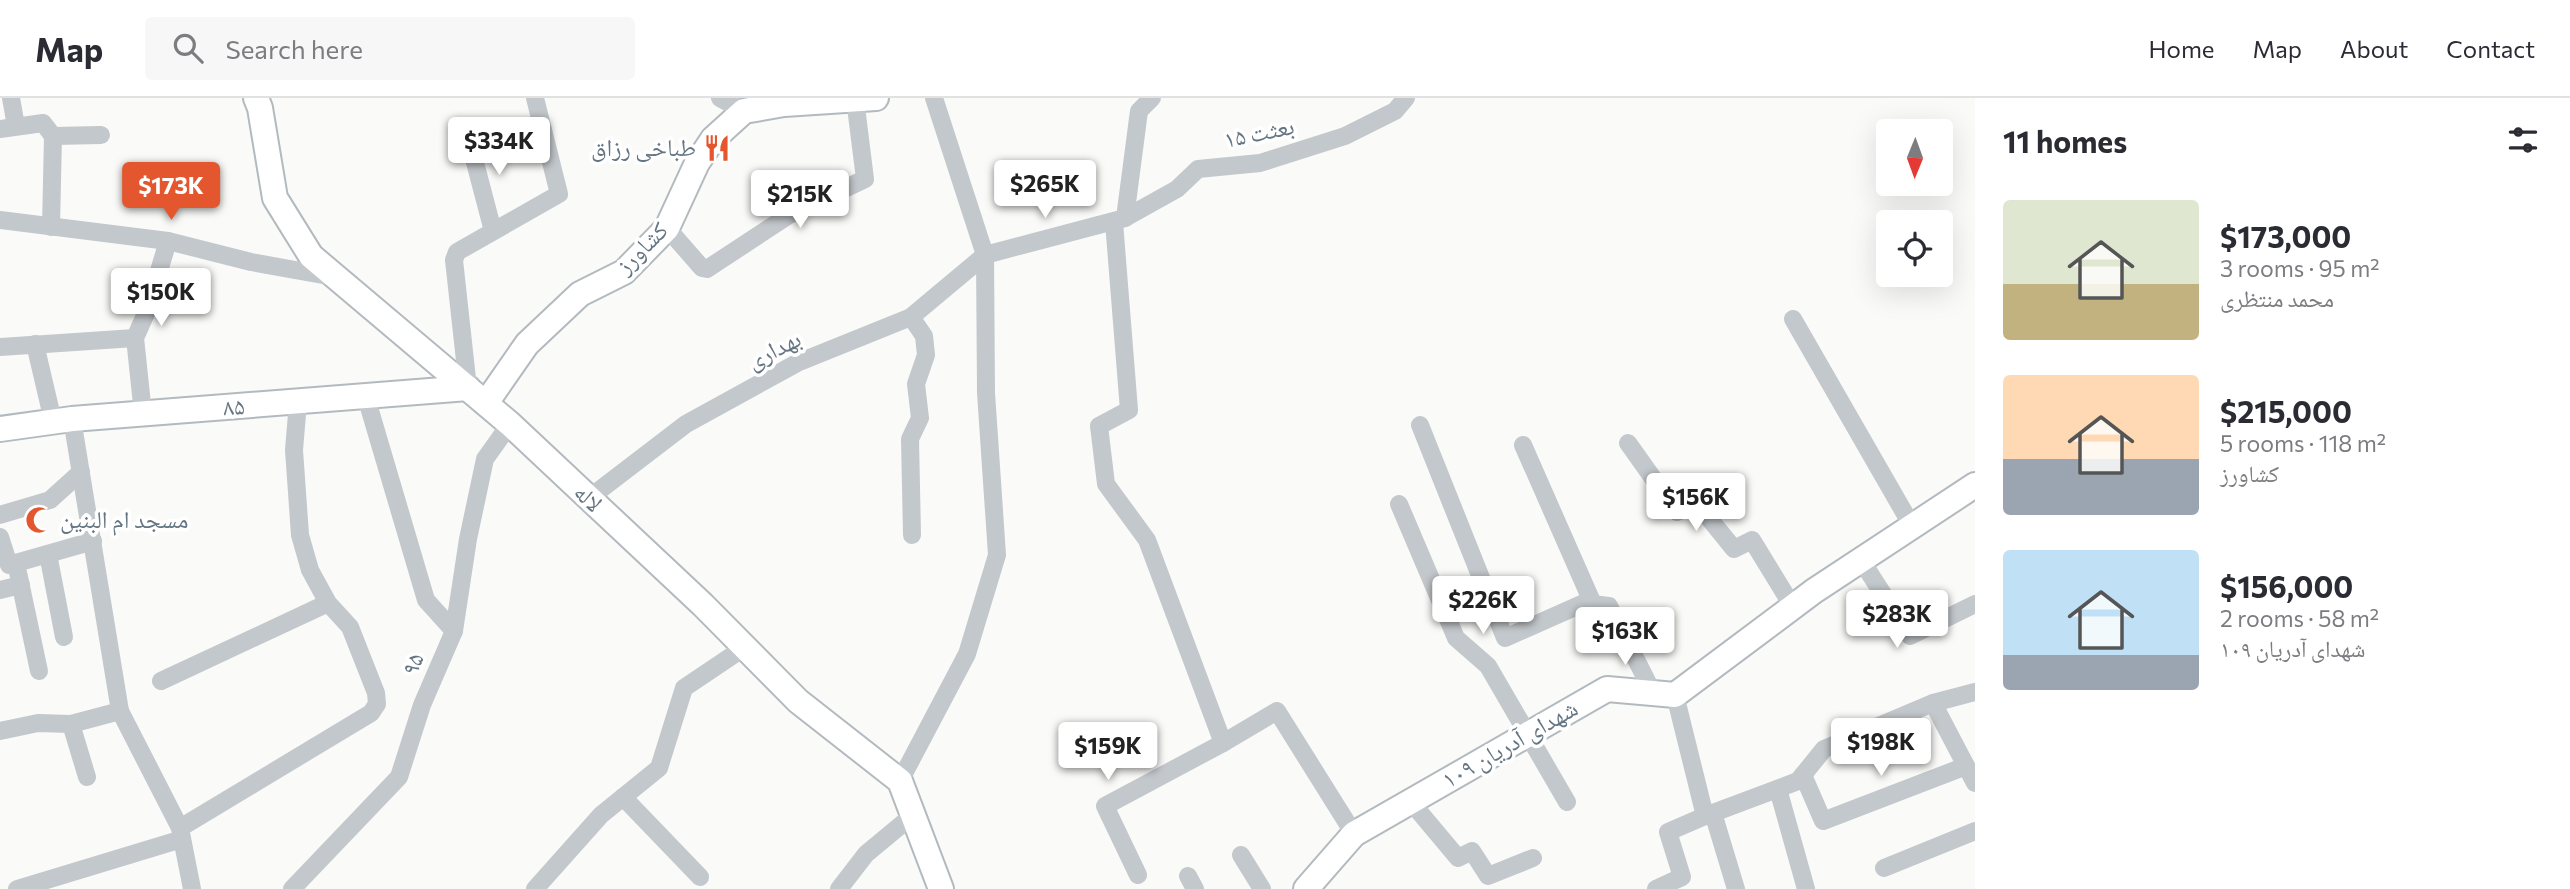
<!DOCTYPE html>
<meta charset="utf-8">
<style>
body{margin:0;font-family:Commissioner,"Noto Naskh Arabic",sans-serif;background:#f7f7f7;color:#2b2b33;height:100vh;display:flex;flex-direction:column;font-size:26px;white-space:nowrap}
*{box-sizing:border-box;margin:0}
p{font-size:23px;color:#7c7c81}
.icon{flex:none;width:38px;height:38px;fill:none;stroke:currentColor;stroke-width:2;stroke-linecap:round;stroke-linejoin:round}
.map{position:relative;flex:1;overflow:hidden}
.drawer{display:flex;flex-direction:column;background:#fff;width:595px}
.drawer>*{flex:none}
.needle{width:46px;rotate:181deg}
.buttons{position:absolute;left:1876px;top:21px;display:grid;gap:14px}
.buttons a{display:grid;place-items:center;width:77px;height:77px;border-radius:7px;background:#fff;box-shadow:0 7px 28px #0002;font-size:35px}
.price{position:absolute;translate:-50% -60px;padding:0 16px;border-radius:7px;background:#fff;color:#222;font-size:23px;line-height:46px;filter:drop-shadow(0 2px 4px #0008)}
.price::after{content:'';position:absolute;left:50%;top:42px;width:21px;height:16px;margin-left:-10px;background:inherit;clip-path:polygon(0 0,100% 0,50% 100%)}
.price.on{background:#e4572e;color:#fff}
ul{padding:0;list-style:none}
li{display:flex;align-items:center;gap:21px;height:175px;padding:0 28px}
li span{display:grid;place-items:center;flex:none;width:196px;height:140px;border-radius:7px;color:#555}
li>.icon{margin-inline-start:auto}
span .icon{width:84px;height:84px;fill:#fffc;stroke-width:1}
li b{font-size:30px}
h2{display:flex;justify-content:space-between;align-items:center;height:84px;padding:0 28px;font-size:30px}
header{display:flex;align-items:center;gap:42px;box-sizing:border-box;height:98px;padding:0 35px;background:#fff;border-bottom:2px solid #e1e1e2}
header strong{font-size:33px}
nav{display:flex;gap:38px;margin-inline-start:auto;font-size:24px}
.search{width:490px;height:63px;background:#f7f7f7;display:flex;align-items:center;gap:18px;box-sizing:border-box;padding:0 24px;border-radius:7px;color:#7c7c81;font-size:26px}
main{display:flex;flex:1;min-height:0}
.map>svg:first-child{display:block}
</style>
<header>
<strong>Map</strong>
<div class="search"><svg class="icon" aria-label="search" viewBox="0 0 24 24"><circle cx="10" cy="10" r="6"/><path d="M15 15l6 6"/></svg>Search here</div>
<nav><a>Home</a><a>Map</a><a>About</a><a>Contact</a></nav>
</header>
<main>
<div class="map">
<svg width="1975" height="791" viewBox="0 0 1975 791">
<rect width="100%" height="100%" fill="#fafaf8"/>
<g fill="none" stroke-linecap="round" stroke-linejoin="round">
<defs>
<g id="secondary">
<polyline points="256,0 260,10 275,100 311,158 510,326 703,507 798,603 900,683 941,791"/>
<polyline points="486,305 527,246 580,196 624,174 667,130 697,65 713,41 744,13 784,6 876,0"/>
<polyline points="0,331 72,321 468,290"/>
<polyline points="1306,791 1354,736 1607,591 1675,597 1814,493 1975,387"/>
</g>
</defs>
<use href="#secondary" stroke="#b3babf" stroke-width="28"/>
<g stroke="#c3c8cc" stroke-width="18">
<polyline points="11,0 16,28"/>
<polyline points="720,0 744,13"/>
<polyline points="0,31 43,25 53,38 101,37"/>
<polyline points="467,34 493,133"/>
<polyline points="1125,120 1177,91 1198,71 1260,65 1345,38 1395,13 1406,0"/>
<polyline points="0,122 168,143 251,164 334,179"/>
<polyline points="1114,124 1129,312 1099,328 1106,386 1147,442 1223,645 1277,613 1354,736"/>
<polyline points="51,129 53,38"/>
<polyline points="667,130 702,170 707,171 789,117 865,81 855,1"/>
<polyline points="911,219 924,238 926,257 916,286 920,320 910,341 912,437"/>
<polyline points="1793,221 1912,428"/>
<polyline points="35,246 53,323"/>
<polyline points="0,249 135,240"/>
<polyline points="468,290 454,162 457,154 559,96 535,0"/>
<polyline points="366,299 426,502 454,533"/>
<polyline points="143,316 135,240 147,213 168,143"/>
<polyline points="72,321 120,613 180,730 192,791"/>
<polyline points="1420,327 1505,540 1584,505 1609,508 1653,595"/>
<polyline points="1628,345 1677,414 1695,403 1734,451 1752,442 1793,509"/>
<polyline points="1523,347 1593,506"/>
<polyline points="588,401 686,326 797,265 911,219 985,157 1125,120 1139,13 1152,0"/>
<polyline points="1399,406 1456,540 1488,568 1567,704"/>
<polyline points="0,417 50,402 81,374"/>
<polyline points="0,439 9,467 93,443"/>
<polyline points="48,456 64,539"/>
<polyline points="1861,462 1910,538 1975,506"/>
<polyline points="16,465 39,573"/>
<polyline points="0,492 21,487"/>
<polyline points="161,583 328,505"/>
<polyline points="1675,597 1705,718 1798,683 1824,651 1933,605 1975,594"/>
<polyline points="1933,605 1975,685"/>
<polyline points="71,626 87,679"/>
<polyline points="0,633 38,625 71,626 120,613"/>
<polyline points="1803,677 1823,723 1966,668"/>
<polyline points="900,683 967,556 997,457 986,295 985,157 934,0"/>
<polyline points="1778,691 1806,791"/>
<polyline points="623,699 700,779"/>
<polyline points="1411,704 1458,760 1472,753 1488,778 1533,760"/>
<polyline points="1713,715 1736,791"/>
<polyline points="180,730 371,615 377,606 376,595 350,529 328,505 310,472 300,437 294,352 298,304"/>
<polyline points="1241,757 1262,791"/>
<polyline points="1884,770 1975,733"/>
<polyline points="1138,777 1105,708 1223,645"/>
<polyline points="1188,778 1195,791"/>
<polyline points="17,791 182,741"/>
<polyline points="292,791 399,679 422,607 454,533 468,441 485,361 510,326"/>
<polyline points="535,791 601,717 659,670 684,590 745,549"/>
<polyline points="839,791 866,756 913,717"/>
<polyline points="1656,791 1682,779 1668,734 1705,718"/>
</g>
<use href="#secondary" stroke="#fff" stroke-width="24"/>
</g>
<defs>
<symbol id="restaurant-bare" viewBox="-9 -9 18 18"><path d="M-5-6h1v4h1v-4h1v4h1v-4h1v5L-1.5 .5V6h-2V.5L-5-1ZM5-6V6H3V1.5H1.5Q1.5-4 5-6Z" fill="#e4572e" stroke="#fff" stroke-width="2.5" paint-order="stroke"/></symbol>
<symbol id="mosque-bare" viewBox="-9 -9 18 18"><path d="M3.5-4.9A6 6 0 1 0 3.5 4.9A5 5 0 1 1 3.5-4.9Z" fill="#e4572e" stroke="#fff" stroke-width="2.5" paint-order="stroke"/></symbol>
</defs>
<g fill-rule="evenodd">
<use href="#restaurant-bare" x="698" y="31" width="38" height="38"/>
<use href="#mosque-bare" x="20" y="403" width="38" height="38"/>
</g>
<g text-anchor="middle" stroke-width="7" stroke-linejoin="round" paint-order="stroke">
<g font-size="24" fill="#657683" stroke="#fff">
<text transform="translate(1259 35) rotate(-12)" y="8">بعثت ۱۵</text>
<text transform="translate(642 150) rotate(-45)" y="8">کشاورز</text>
<text transform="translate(774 252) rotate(-27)" y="8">بهداری</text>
<text transform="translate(234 309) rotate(-4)" y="8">۸۵</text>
<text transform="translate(588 400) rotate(43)" y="8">لاله</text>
<text transform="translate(413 566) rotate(-67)" y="8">۹۵</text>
<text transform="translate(1510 646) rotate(-30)" y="8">شهدای آدریان ۱۰۹</text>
</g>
<g font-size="24" fill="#657683" stroke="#fff" text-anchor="end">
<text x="696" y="58">طباخی رزاق</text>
<text x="60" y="430" text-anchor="start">مسجد ام البنین</text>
</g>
</g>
</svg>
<div class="buttons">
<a><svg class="needle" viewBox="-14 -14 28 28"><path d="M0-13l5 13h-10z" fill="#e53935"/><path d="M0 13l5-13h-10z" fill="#7c7c81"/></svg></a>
<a><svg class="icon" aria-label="locate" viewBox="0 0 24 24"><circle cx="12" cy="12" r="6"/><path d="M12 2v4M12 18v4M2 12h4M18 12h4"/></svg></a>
</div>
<b class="price" style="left:499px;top:79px">$334K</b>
<b class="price" style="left:1045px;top:122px">$265K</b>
<b class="price on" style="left:171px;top:124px">$173K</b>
<b class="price" style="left:800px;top:132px">$215K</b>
<b class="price" style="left:161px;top:230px">$150K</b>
<b class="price" style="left:1696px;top:435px">$156K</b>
<b class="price" style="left:1483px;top:538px">$226K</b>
<b class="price" style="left:1897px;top:552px">$283K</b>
<b class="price" style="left:1625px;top:569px">$163K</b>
<b class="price" style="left:1881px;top:680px">$198K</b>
<b class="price" style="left:1108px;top:684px">$159K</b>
</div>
<section class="drawer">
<h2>11 homes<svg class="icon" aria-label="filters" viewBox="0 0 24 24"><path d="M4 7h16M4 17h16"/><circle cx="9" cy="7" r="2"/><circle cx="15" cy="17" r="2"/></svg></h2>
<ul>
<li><span style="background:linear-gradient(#dfe7d0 60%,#c2b280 0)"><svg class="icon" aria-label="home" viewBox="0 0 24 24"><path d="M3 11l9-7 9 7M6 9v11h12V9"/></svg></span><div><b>$173,000</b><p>3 rooms · 95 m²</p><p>محمد منتظری</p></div></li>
<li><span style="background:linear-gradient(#ffd9b3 60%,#9aa5b1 0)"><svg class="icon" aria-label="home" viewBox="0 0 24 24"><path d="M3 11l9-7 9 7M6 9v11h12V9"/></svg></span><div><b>$215,000</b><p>5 rooms · 118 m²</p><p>کشاورز</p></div></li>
<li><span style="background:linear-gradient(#bfe0f5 75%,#9aa5b1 0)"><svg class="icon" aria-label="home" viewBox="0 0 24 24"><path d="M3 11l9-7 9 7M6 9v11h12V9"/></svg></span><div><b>$156,000</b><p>2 rooms · 58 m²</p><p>شهدای آدریان ۱۰۹</p></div></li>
</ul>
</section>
</main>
